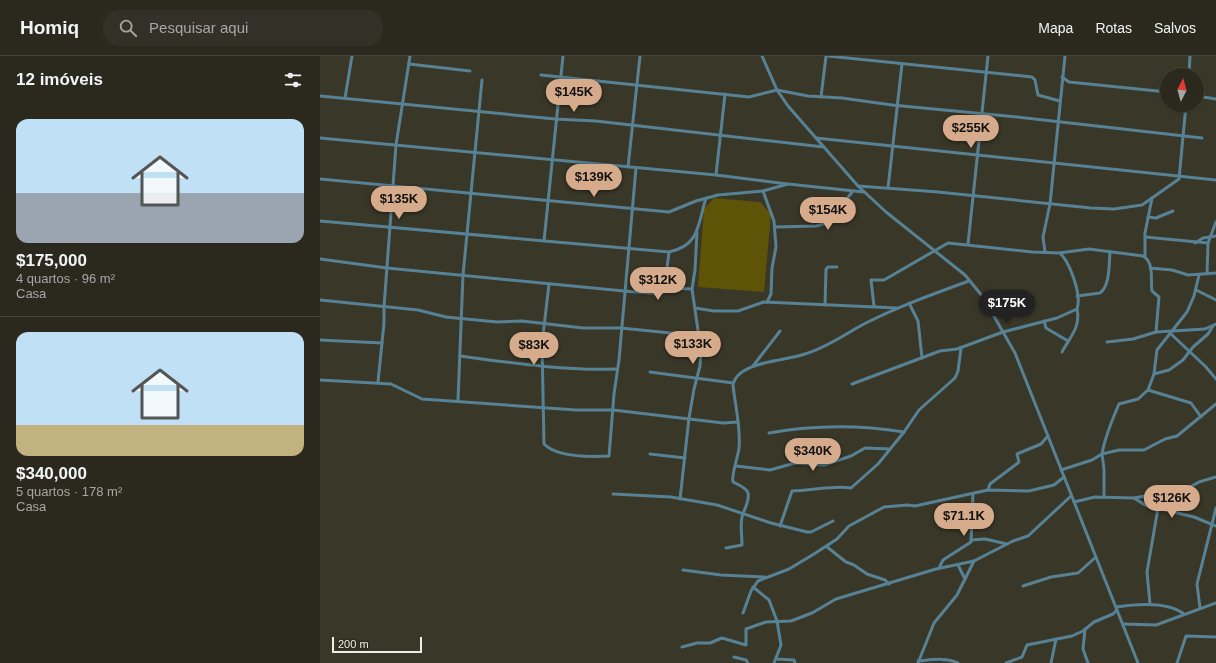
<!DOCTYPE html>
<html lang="pt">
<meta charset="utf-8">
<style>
body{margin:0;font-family:Arial,sans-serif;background:#333127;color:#f1f3f6;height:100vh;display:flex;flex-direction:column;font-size:15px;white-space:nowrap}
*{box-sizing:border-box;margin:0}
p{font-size:13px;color:#a6a6a4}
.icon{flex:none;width:22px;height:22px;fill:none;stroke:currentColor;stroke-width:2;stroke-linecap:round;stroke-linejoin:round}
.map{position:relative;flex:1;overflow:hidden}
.details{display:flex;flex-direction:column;background:#2b291e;width:320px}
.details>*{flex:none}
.needle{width:26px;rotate:6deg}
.controls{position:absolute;left:840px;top:12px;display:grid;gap:8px}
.controls a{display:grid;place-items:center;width:44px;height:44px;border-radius:50%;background:#2b291e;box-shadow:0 1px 3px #0004,0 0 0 1px #47453c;font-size:20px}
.scale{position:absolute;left:12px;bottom:10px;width:90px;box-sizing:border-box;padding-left:4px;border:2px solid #efeee5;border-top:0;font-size:11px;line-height:14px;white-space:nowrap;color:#efeee5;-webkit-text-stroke:3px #2f2c1f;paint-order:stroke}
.price{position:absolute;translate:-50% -34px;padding:0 9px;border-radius:14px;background:#d6ab8b;color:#111;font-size:13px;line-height:26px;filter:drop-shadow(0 1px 2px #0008)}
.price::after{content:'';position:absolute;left:50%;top:24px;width:12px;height:9px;margin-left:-6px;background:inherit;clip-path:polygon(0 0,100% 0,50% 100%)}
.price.active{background:#222;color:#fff}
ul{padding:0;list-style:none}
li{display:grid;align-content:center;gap:8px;height:212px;padding:0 16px}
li+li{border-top:1px solid #47453c}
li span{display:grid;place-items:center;height:124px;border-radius:12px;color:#555}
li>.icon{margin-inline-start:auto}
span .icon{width:72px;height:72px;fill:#fffc;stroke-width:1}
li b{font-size:17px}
h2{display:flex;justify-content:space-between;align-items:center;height:48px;padding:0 16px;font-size:17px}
header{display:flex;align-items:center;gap:24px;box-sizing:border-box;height:56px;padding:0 20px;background:#2b291e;border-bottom:1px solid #47453c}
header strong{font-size:19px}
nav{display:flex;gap:22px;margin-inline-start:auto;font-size:14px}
.search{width:280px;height:36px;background:#333127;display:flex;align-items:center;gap:10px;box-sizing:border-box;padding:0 14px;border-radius:16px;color:#a6a6a4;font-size:15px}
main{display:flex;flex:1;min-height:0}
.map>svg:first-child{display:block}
</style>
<header>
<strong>Homiq</strong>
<div class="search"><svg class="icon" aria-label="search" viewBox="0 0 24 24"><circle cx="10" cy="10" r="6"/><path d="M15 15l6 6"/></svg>Pesquisar aqui</div>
<nav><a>Mapa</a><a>Rotas</a><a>Salvos</a></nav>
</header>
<main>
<section class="details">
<h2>12 imóveis<svg class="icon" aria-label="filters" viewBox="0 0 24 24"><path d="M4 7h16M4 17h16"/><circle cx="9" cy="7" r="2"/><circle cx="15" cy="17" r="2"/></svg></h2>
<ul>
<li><span style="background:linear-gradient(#bfe0f5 60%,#9aa5b1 0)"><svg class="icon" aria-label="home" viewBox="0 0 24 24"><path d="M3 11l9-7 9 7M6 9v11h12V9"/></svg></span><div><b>$175,000</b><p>4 quartos · 96 m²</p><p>Casa</p></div></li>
<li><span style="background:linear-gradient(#bfe0f5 75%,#c2b280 0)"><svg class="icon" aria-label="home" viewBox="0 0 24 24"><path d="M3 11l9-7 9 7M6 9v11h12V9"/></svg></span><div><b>$340,000</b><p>5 quartos · 178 m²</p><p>Casa</p></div></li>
</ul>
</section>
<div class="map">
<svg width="896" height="607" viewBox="0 0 896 607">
<rect width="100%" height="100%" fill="#393728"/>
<polygon fill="#5e5306" points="394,142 440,146 451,158 444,236 378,231 384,153"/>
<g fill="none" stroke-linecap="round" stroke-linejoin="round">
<g stroke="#578194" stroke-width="3">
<polyline points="442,0 457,34 468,50 538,130 566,156 645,219 663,241 695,297 818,607"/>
<polyline points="508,0 712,21 715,24 718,39 740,45"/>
<polyline points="89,8 150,15"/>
<polyline points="221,19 429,41 457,34 488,40 522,42 572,49 697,61 882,82"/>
<polyline points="869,19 870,0"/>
<polyline points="742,21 749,26 847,36"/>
<polyline points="0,40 235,63 276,65 504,91"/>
<polyline points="877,40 896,43"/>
<polyline points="501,41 506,0"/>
<polyline points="25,42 32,0"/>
<polyline points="0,82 396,119 467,128"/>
<polyline points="496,82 896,124"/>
<polyline points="308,111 320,0"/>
<polyline points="396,119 405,38"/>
<polyline points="0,123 349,156 376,145 398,139 443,135 468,128 544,136"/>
<polyline points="538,130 618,136 771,152 794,153 822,149 859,123 866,49"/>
<polyline points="568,132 582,8"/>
<polyline points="443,135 454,165 456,191 452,212 451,238 447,246"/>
<polyline points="828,161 836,162 853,155"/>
<path d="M0,165L349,196C380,190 378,167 386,142"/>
<polyline points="455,171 496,170 524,162 524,147 532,136"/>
<polyline points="825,181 888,187"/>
<polyline points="224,185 243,0"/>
<polyline points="875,187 883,182 896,180"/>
<polyline points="648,188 668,0"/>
<polyline points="725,196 723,181 730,148 745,0"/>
<polyline points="825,201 825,177 832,142"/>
<polyline points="0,203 67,212 304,235 340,238 350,232 372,233"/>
<polyline points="830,212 852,214 868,219 896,217"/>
<polyline points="887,218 888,187 896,166"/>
<path d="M229,228L222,288L224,388C238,402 272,401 289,400L294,338L299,304L316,112"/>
<polyline points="876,234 896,244"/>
<polyline points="344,236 349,196"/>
<path d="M757,240L780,237C790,230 789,208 790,196"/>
<polyline points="0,244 98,254 126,261 177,266 202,265 263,272 301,272 380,280"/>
<polyline points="589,247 598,265 602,302"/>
<polyline points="505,249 506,213 508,211 517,211"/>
<path d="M554,250L551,224H564L628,187L712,196L739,197L769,193L823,200C835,207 830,224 832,235L839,241L836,276"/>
<polyline points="375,252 394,255 418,255 444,246 577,252"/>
<polyline points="724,265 726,272 748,285"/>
<polyline points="851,278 886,311 896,323"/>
<polyline points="0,284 62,287"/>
<polyline points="787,286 813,283 836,276 885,273 896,268"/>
<path d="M742,296C750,281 761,271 757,253"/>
<path d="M140,300C192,307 245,315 297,313"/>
<polyline points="433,310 460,275"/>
<polyline points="330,316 413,327"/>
<polyline points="834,318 849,314 863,304 873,291 888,278 893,270"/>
<polyline points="0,324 71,328 102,343 256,354 293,354 403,367 418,366"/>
<polyline points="58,326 64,267 64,251 76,89 90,0"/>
<path d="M532,328L620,295L637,293L683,276L737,262L757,253C762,239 750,207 740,197"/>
<polyline points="828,334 871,347 881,361"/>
<polyline points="138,344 143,219 162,24"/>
<path d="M449,377C494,369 540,369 584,376"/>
<polyline points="330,398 365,402"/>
<polyline points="416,410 450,414 475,407 504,409 531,400 545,392 570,393"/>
<path d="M741,414L772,404L782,398C785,381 792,364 799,348L818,343L828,334L834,318L837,294L867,256L874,240L879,219"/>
<polyline points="668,434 670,428 699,406 697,398 721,388 728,380"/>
<polyline points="293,438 351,441 397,449 451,467 487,476 491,476 513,465"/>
<polyline points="784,441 784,413 782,398 799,394 824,394 845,383 857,380 896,348"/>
<polyline points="814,442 825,449 874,461 896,470"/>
<polyline points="360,443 369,362 374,333 380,310 381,295 372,233 375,214 377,176"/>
<polyline points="754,446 775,441 814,442 836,438 859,437 879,426 896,421"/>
<path d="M460,470L472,435C491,435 512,429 531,432L558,408L584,376L599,354L635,322L638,315L641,292"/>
<polyline points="651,484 665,483 687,488"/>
<polyline points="507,491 526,506 534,509 547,518 565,524 569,528"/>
<path d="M406,492L422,489C422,479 420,470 422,461C424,453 430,445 428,437C427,432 417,428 413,426C411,420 418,401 419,392C421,371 415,349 413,329C417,305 467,305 485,298C506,292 524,279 542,269C577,251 613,238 649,225"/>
<polyline points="638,509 645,523"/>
<polyline points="619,512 623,504 651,486 653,438"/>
<polyline points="363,514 401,519 445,521"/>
<polyline points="703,530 731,521 758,517 776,501"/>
<polyline points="433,531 449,544 457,565 461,589 454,607"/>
<polyline points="830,548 827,516 838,452"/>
<path d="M796,551C816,548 847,545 864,558"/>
<polyline points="880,552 877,528 896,452"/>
<polyline points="423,557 431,535 438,525 469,513 494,498 517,483 529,470 564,451 587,449 595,450 668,434 709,435 734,429 744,421"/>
<polyline points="803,568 836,569 896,547"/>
<polyline points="765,573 763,593 768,607"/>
<polyline points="362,591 377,587 390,587 402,582 426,589 426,573 446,566 471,565 492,557 516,543 616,513 654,505 693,485 708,480 751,440"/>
<polyline points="414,601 426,604 428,607"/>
<polyline points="456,603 474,604 475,607"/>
<path d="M598,605C610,604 627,601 638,607"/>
<polyline points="598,607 614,567 637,539 654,505"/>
<polyline points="686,607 702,601 707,589 752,580 763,575 774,566 793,558 797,554"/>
<polyline points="731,607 736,583"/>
<polyline points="857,607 866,580 896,581"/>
</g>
</g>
</svg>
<div class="controls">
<a><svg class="needle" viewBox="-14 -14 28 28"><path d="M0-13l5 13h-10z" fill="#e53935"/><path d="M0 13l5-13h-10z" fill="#a6a6a4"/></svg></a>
</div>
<div class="scale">200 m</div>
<b class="price" style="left:254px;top:57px">$145K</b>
<b class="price" style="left:651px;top:93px">$255K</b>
<b class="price" style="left:274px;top:142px">$139K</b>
<b class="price" style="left:79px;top:164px">$135K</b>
<b class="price" style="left:508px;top:175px">$154K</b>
<b class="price" style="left:338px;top:245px">$312K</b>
<b class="price active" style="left:687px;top:268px">$175K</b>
<b class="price" style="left:373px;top:309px">$133K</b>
<b class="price" style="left:214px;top:310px">$83K</b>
<b class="price" style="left:493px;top:416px">$340K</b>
<b class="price" style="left:852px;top:463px">$126K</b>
<b class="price" style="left:644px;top:481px">$71.1K</b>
</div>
</main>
